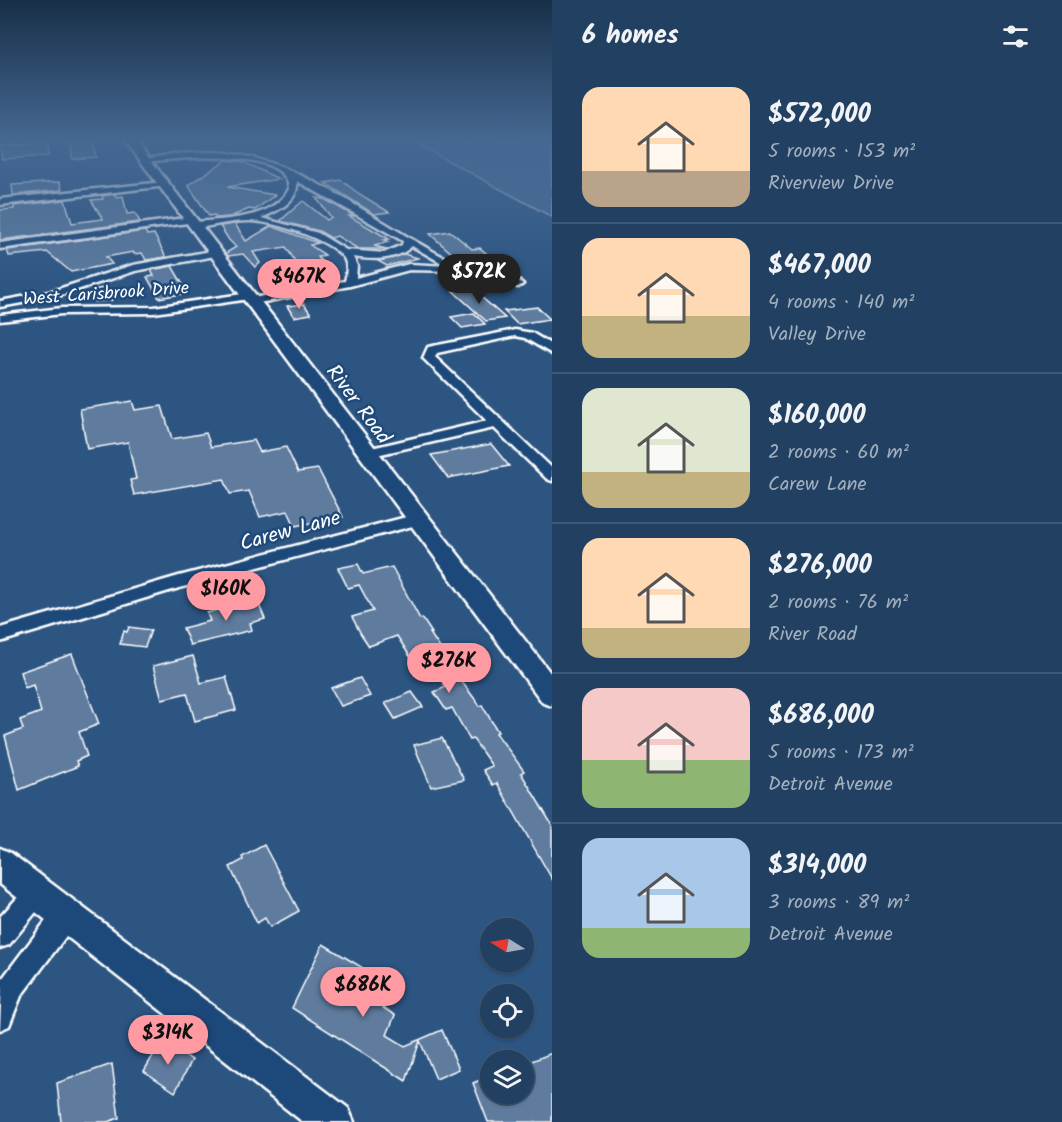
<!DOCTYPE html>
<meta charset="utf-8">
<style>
body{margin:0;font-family:Kalam,sans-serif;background:#294768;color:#f1f3f6;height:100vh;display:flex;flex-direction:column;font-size:22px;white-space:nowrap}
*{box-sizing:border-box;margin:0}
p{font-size:20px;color:#a2afbe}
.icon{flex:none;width:33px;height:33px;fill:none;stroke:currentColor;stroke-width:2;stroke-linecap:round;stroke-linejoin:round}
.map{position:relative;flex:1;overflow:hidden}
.drawer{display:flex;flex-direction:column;background:#214062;width:510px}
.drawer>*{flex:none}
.needle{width:39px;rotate:281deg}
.fabs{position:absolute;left:480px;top:918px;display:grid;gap:12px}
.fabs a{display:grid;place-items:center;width:54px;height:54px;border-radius:50%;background:#214062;box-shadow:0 2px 4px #0004,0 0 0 2px #3e5977;font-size:30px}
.price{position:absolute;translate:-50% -51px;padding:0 14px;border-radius:21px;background:#ff9aa2;color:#111;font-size:20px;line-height:39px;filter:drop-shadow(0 2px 3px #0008)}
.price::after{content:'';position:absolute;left:50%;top:36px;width:18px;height:14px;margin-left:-9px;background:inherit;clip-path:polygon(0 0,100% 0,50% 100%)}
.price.selected{background:#222;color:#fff}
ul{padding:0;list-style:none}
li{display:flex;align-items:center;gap:18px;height:150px;padding:0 30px}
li+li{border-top:2px solid #3e5977}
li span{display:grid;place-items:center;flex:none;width:168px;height:120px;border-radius:18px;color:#555}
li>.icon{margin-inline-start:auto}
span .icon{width:72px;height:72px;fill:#fffc;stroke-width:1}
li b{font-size:26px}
h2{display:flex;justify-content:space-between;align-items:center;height:72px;padding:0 30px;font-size:26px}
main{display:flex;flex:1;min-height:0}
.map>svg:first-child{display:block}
</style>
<main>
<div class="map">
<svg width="552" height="1122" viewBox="0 0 552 1122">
<rect width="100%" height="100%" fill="#2c5582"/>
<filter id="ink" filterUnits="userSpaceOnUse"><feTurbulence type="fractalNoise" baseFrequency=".0167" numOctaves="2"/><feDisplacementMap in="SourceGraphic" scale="12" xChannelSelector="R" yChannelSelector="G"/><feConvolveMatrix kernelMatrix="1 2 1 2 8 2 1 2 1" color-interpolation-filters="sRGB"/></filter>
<g filter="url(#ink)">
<polygon fill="#486b92" stroke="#a4b5c8" stroke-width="1.5" points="448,140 552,140 552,217 419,145"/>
<g fill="#5e7c9f" stroke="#fff" stroke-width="1.5">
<polygon points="71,140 92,140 96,157 72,159"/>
<polygon points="48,143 48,156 2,159 0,146"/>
<polygon points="226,160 243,162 279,179 227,187 275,195 255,210 249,209 230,217 216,218 214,215 209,216 188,185"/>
<polygon points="341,180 358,193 389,212 374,214 325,183"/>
<polygon points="60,182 62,190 13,195 12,185"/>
<polygon points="115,194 116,197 123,196 127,214 135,213 140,222 0,240 0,210 14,209 14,206 65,200 72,223 103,219 91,200 103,199 102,196"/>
<polygon points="316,198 324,199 354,216 349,216 389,239 384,240 388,242 374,246 387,249 358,249 337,236 331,238 319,231 280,221 303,201 327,220 331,217"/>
<polygon points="235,224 246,241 271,226 318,243 310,245 325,255 318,257 328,272 302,272 286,247 253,252 260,263 255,267 243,254 228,256 226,253 236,247 229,240 220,226"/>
<polygon points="145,231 147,235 154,234 166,257 146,260 142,253 134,254 133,252 106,257 112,264 71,272 47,252 9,256 7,250"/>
<polygon points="450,231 472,249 480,248 494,260 470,264 461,256 456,257 430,234"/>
<polygon points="404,254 418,258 387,266 378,261"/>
<polygon points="172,266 188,293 159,298 147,277 154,276 151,270"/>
<polygon points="108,287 112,300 95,302 92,290"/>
<polygon points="471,288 505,318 486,321 453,291"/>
<polygon points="304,304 311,314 294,317 287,306"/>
<polygon points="537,307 550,319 517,324 504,311"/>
<polygon points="474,313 485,324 462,328 451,317"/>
<polygon points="132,401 135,410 162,406 172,439 206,433 211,447 254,440 260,452 286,447 298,472 318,469 343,517 295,526 288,511 260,517 249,491 230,494 224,479 134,495 130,480 136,479 128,442 87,449 80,409"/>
<polygon points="491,444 509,466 448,478 431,455"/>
<polygon points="358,564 363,574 392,567 420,619 422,618 432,633 430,633 462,682 480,706 482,705 498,732 496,733 524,771 521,773 552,825 552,879 497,783 493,785 483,770 492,766 473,739 470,740 452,708 446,710 434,692 446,687 433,668 420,672 397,636 369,646 361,634 352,617 373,611 359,585 348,588 338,568"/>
<polygon points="256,598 265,619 250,623 252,630 190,645 183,628 210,621 207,613"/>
<polygon points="129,627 151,630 145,647 120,644 124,631 127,632"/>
<polygon points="72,654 99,724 79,732 87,756 76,761 78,766 19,790 5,736 23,729 20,720 41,712 33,685 25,688 20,672"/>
<polygon points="193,656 201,683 226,677 236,710 195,721 187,693 162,699 153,666"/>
<polygon points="360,678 370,696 341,706 331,688"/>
<polygon points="412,692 423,707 395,719 385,703"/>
<polygon points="442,738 464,780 431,787 414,745"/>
<polygon points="264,845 299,911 270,927 265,918 257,923 230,867 243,860 242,857"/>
<polygon points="323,944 363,968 353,990 395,1015 387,1035 405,1046 442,1030 459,1069 436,1079 420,1041 406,1081 292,1008"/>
<polygon points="162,1040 192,1060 175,1092 144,1071"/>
<polygon points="552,1053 552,1122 488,1122 473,1083 490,1076 490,1094 524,1094 524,1064"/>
<polygon points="112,1064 119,1118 107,1122 61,1122 57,1083"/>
</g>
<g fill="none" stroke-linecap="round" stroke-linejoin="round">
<defs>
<g id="street">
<path d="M215,152C305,157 382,230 462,266C480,274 508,272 523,284L518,287L457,271L409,270L350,286L253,304L249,303V299L154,313L62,314L0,321V315L62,308L154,307L249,293L253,294V298L345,281C347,274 348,265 344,258C329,239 276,222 251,221C235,220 213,226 196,228L191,225L196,222C226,219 272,220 289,189C287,145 174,159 145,162L141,160L173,154ZM297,181L403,241L402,245L384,253L346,250L318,233L261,218C277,211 299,202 297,181ZM412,246L447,266L409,264L356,278L357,266L353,257C373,260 396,261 412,246Z"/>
<polygon points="164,182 167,182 167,186 0,205 0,199"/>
<polygon points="192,217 195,218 195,222 0,249 0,243"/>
<polygon points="217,250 220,251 220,255 135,271 55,297 0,307 0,301 49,292 133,265"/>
<polygon points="515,330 532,333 552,345 552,354 525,338 515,336 437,353 435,357 552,468 552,481 547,479 494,428 368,457 363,456 361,453 363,450 487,421 423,358 428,347"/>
<polygon points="418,514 424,515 426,519 424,523 179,588 0,642 0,628 179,576"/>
<polygon points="37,881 45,885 49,893 45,901 9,945 0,948 0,917 29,885"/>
<polygon points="66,903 75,906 78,915 75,924 21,996 9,1026 0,1030 2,979 57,906"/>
</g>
<g id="secondary">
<polygon points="125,140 135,140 552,675 552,706 543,703"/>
<polygon points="0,848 11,853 348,1108 354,1122 303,1122 0,884"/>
</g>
</defs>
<use href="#street" stroke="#fff" stroke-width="5"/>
<use href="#secondary" stroke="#fff" stroke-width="5"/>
<use href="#street" fill="#1f4a7a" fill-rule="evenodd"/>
<use href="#secondary" fill="#1f4a7a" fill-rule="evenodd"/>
</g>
</g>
<linearGradient id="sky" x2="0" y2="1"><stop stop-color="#182f48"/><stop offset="0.47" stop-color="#456892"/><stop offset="1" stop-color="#456892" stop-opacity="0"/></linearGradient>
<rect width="552" height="297" fill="url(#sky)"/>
<g text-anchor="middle" stroke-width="5" stroke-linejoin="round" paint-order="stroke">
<g font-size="18" fill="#fff" stroke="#1f4a7a">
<text transform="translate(106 293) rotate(-4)" y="6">West Carisbrook Drive</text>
</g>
<g font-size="21" fill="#fff" stroke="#1f4a7a">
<text transform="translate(359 404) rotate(53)" y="7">River Road</text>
<text transform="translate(290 530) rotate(-15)" y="7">Carew Lane</text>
</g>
</g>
</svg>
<div class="fabs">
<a><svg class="needle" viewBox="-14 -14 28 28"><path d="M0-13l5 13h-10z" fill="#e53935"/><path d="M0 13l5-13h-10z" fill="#a2afbe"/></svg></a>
<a><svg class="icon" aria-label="locate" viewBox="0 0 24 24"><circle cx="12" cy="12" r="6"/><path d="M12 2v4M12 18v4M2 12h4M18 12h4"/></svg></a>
<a><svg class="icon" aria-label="layers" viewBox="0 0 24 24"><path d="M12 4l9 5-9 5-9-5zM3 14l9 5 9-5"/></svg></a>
</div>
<b class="price selected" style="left:479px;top:305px">$572K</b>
<b class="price" style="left:299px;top:310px">$467K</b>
<b class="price" style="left:226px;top:622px">$160K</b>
<b class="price" style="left:449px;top:694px">$276K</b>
<b class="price" style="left:363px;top:1018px">$686K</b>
<b class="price" style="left:168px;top:1066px">$314K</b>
</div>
<section class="drawer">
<h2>6 homes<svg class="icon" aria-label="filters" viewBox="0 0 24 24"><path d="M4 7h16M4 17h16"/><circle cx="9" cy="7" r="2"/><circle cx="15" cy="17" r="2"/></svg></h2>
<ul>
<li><span style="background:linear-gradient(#ffd9b3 70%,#b9a48a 0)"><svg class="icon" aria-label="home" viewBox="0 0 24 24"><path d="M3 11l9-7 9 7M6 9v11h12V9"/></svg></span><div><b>$572,000</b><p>5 rooms · 153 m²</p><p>Riverview Drive</p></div></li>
<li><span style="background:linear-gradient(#ffd9b3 65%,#c2b280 0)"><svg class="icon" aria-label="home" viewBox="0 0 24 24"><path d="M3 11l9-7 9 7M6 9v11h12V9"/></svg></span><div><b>$467,000</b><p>4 rooms · 140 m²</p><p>Valley Drive</p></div></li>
<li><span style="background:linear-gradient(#dfe7d0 70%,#c2b280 0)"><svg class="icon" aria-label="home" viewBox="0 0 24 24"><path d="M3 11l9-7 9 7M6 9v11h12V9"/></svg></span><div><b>$160,000</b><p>2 rooms · 60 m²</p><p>Carew Lane</p></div></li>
<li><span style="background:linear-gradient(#ffd9b3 75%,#c2b280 0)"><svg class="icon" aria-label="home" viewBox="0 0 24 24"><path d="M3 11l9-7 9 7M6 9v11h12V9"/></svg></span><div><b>$276,000</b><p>2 rooms · 76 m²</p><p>River Road</p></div></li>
<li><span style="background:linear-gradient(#f6c9c9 60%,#8fb573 0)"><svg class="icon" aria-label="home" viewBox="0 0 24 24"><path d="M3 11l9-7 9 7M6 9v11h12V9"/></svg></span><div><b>$686,000</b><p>5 rooms · 173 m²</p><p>Detroit Avenue</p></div></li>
<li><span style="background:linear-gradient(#a9c7e8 75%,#8fb573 0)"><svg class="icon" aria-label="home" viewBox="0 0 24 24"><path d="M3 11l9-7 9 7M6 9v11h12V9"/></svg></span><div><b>$314,000</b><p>3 rooms · 89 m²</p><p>Detroit Avenue</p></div></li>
</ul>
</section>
</main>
